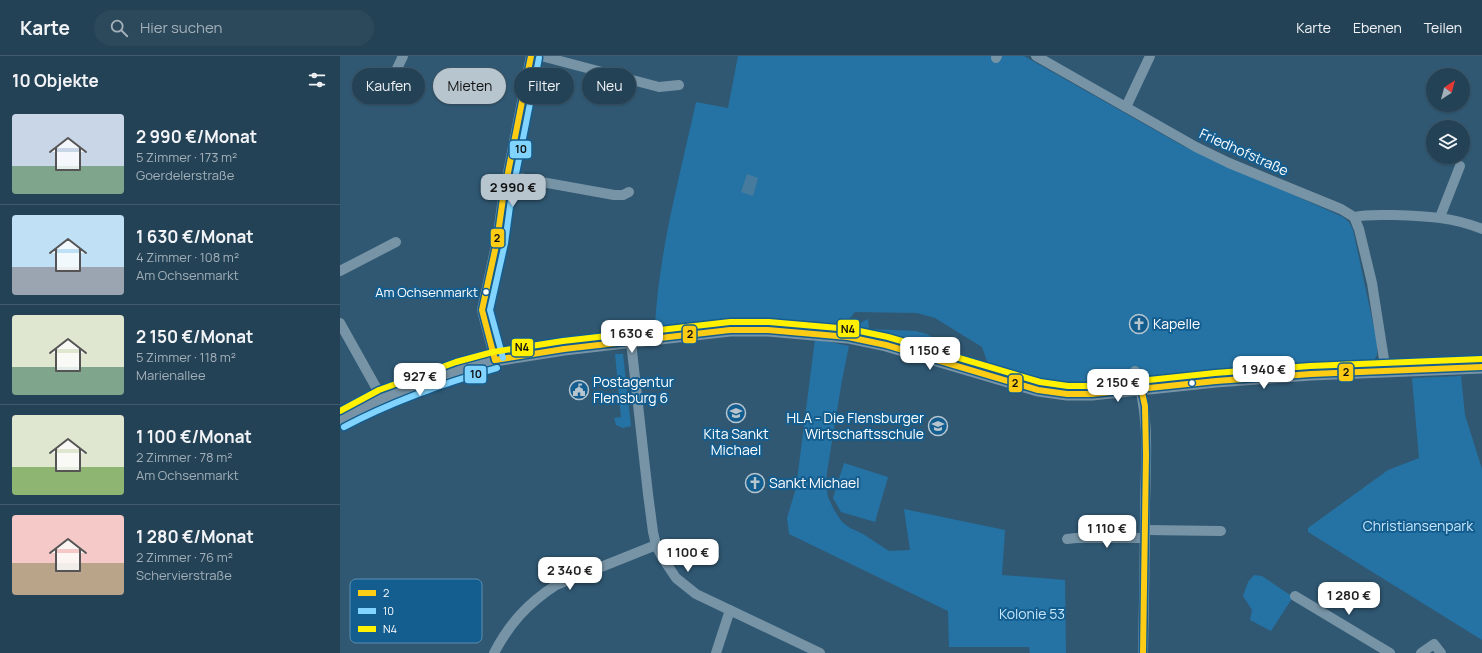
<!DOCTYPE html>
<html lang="de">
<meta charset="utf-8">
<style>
body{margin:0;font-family:Manrope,sans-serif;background:#2c495c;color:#f1f3f6;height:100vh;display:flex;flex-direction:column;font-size:15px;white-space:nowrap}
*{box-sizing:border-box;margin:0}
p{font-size:13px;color:#a3b0b9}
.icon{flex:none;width:22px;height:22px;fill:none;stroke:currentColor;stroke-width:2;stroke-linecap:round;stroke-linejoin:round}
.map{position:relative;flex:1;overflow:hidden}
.details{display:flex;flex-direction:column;background:#244256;width:340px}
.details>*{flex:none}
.banner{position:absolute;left:12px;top:12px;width:380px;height:36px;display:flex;gap:8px}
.needle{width:26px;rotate:36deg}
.controls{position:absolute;left:1086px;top:12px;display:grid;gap:8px}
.controls a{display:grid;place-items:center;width:44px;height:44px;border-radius:50%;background:#244256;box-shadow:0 1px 3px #0004,0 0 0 1px #415b6c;font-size:20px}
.price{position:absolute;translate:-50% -34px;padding:0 9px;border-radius:8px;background:#fff;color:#222;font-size:13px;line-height:26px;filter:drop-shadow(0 1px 2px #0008)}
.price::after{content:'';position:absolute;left:50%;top:24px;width:12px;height:9px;margin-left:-6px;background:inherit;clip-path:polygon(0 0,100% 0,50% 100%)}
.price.active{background:#b7c5ce;color:#111}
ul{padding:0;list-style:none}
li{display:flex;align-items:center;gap:12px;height:100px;padding:0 12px}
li+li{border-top:1px solid #415b6c}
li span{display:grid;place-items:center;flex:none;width:112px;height:80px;border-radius:4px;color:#555}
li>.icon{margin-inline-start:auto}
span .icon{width:48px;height:48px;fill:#fffc;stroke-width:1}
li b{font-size:17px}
h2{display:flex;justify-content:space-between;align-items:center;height:48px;padding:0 12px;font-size:17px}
.tag{padding:0 14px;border-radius:18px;background:#244256;box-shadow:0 1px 3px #0004,0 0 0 1px #415b6c;font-size:14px;line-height:36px}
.tag.active{background:#b7c5ce;color:#111}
header{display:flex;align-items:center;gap:24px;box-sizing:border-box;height:56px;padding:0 20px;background:#244256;border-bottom:1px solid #415b6c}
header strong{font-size:19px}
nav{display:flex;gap:22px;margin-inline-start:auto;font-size:14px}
.search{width:280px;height:36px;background:#2c495c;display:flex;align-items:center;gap:10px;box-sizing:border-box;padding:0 14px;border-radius:22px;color:#a3b0b9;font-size:15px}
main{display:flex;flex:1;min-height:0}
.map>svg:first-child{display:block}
</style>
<header>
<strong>Karte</strong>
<div class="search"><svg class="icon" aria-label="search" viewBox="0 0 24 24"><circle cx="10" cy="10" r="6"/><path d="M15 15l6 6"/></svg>Hier suchen</div>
<nav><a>Karte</a><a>Ebenen</a><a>Teilen</a></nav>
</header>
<main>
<section class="details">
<h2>10 Objekte<svg class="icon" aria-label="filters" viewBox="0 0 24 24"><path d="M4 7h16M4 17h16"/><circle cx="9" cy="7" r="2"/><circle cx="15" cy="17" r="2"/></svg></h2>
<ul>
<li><span style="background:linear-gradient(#c9d6e8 65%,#7fa58c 0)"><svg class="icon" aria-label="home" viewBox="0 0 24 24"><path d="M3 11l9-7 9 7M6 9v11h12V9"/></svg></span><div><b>2 990 €/Monat</b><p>5 Zimmer · 173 m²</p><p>Goerdelerstraße</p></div></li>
<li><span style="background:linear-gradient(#bfe0f5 65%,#9aa5b1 0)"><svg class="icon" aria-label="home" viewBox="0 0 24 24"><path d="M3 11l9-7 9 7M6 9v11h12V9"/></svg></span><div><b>1 630 €/Monat</b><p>4 Zimmer · 108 m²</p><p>Am Ochsenmarkt</p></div></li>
<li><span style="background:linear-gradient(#dfe7d0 65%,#7fa58c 0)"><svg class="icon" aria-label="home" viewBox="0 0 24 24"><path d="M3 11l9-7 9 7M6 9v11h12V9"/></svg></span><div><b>2 150 €/Monat</b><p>5 Zimmer · 118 m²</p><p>Marienallee</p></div></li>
<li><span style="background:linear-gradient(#dfe7d0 65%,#8fb573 0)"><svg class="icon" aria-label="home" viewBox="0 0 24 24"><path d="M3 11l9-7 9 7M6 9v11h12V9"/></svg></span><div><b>1 100 €/Monat</b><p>2 Zimmer · 78 m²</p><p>Am Ochsenmarkt</p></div></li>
<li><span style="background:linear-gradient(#f6c9c9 60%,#b9a48a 0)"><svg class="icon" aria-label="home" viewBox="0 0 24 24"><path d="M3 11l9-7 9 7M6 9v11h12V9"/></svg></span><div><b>1 280 €/Monat</b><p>2 Zimmer · 76 m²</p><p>Schervierstraße</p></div></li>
</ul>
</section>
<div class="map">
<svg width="1142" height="597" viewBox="0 0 1142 597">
<rect width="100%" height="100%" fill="#305873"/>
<g fill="#2573a4">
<path d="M398,0H684L843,90L1003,161L1009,166L1013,174L1037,286V299L1032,308L899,315L814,322L803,320L727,328L698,325L649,311L642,291L595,262L577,257L515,256L502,272L488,270L483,266L430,264L427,268L315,270C319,194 340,120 356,46L388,52Z"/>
<path d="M528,263L529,273L576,275L587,278L633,306L519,274C518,267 522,266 528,263Z"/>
<polygon points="475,283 509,290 502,324 487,416 486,429 488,441 494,454 502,466 510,472 523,478 549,495 570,494 564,453 665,474 662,519 725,524 726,597 690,597 689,591 609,591 608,555 449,478 447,462 456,432"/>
<polygon points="275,298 283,298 291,370 283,372 276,369 274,362 281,361"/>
<polygon points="1121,320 1125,359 1142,413 1142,584 968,476 968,472 1048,414 1079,402 1072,322"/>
<polygon points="504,407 548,421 535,466 501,456 493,442"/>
<polygon points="914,519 922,520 953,541 931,575 910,564 912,554 903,540 908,526"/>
</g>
<polygon fill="#477b9e" points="407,118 418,122 413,140 401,136"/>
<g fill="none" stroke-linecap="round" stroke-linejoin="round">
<g stroke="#7794a6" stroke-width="10">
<polyline points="201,0 319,31 339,29"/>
<polyline points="696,0 856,91 889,107 1001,153 1014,161 1019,173 1032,227 1046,316"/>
<polyline points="656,2 657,0"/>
<polyline points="46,36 63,0"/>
<polyline points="786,51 810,0"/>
<polyline points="168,120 274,139 283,139 289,136"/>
<path d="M1014,161C1027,158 1041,159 1054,159C1085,160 1113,161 1142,173"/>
<polyline points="1100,161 1120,110"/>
<polyline points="0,215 56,186"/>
<polyline points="0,267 42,342"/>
<polyline points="291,286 308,438 313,476 316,489 322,501 336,522 356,538 480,597"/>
<polyline points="155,304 142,254 157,185 163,142 191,0"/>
<path d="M795,315C810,357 806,403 805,447C805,497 804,547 803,597"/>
<polyline points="805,474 881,475"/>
<polyline points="727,483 736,482 805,482"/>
<polyline points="955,540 1050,597"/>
<path d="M154,597C170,567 187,548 216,529L316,489"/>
<polyline points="376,597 390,554"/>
<polyline points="1081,597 1094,588 1101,597"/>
</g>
<polyline stroke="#7793a5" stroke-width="13" points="0,364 42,342 119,314 155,304 224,293 390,274 428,274 508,281 546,289 698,334 727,338 752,338 876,325 971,318 1142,311"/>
<defs>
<g id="bus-1">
<polyline points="155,304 224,293 390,274 428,274 508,281 546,289 698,334 727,338 752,338 876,325 971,318 1142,311"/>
<polyline points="155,304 142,254 157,185 163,142 191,0"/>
<polyline points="801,332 805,350 806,399 803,597"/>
</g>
<g id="bus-2">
<polyline points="163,302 150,254 165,187 171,143 199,2"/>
<path d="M4,371C53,345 104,327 157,312"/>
</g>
<polyline id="bus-3" points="0,355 39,334 116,306 153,296 223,285 390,266 429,266 510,273 548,281 700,326 728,330 752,330 875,317 970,310 1142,303"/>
</defs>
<use href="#bus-1" stroke="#145d8f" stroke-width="9"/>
<use href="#bus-2" stroke="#145d8f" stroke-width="9"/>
<use href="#bus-3" stroke="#145d8f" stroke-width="9"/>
<use href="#bus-1" stroke="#fdcd16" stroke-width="6"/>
<use href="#bus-2" stroke="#80d4ff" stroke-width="6"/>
<use href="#bus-3" stroke="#fff101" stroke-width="6"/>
</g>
<defs>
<symbol id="church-ring" viewBox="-11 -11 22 22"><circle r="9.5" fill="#145d8f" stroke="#b7c5ce" stroke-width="1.5"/><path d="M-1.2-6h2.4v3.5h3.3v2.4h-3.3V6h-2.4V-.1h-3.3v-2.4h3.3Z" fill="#b7c5ce"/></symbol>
<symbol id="civic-ring" viewBox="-11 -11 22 22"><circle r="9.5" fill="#145d8f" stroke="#b7c5ce" stroke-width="1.5"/><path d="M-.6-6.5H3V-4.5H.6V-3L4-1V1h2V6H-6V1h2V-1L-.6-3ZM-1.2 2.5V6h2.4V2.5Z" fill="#b7c5ce"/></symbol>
<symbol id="school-ring" viewBox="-11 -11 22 22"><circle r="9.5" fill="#145d8f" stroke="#b7c5ce" stroke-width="1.5"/><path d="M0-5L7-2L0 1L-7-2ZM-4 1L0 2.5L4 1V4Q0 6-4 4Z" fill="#b7c5ce"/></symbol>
</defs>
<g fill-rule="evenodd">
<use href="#church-ring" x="788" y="257" width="22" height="22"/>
<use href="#civic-ring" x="228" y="323" width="22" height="22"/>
<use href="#school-ring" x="385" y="346" width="22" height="22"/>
<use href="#school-ring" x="587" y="359" width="22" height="22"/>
<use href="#church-ring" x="404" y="416" width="22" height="22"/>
</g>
<g fill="#fff" stroke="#145d8f" stroke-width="1.5">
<circle cx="146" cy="236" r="3.5"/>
<circle cx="852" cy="327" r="3.5"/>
</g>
<g text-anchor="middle" stroke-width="4" stroke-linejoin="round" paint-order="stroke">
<g font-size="13" fill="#fff" stroke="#145d8f" text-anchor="end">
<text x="138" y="241">Am Ochsenmarkt</text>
</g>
<g font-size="14" fill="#fff" stroke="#145d8f">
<text transform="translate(904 96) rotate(24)" y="5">Friedhofstraße</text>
</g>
<g font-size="14" fill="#fff" stroke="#145d8f" text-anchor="start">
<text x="813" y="273">Kapelle</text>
<text x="253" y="331">Postagentur<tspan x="253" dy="16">Flensburg 6</tspan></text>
<text x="584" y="367" text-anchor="end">HLA - Die Flensburger<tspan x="584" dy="16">Wirtschaftsschule</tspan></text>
<text x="396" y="383" text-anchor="middle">Kita Sankt<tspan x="396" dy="16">Michael</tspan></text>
<text x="429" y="432">Sankt Michael</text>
</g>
<g font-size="14" fill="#c6e7fc" stroke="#145d8f">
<text x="1078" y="475">Christiansenpark</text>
<text x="692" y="563">Kolonie 53</text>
</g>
</g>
<rect x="10" y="523" width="132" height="64" rx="6" fill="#145d8f" stroke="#5a8eb1" stroke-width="1"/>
<rect x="18" y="534" width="18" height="6" fill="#fdcd16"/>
<rect x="18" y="552" width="18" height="6" fill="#80d4ff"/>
<rect x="18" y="570" width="18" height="6" fill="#fff101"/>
<g font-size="11" fill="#fff">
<text x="43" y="541">2</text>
<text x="43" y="559">10</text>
<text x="43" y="577">N4</text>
</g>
<g stroke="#145d8f" stroke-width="1.5">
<rect x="169" y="84" width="23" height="19" rx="4" fill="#80d4ff"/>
<rect x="150" y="172" width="15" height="20" rx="4" fill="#fdcd16"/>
<rect x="497" y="263" width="23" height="19" rx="4" fill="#fff101"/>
<rect x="342" y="269" width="15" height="19" rx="4" fill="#fdcd16"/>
<rect x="171" y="282" width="23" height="19" rx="4" fill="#fff101"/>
<rect x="998" y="307" width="16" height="19" rx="4" fill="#fdcd16"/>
<rect x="124" y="309" width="23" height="19" rx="4" fill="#80d4ff"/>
<rect x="668" y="318" width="15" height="19" rx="4" fill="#fdcd16"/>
</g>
<g font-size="11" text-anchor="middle" font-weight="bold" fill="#111">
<text x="181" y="97">10</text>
<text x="157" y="186">2</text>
<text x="508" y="277">N4</text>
<text x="350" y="282">2</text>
<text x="182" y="295">N4</text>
<text x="1006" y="320">2</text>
<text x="136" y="322">10</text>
<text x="675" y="331">2</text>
</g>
</svg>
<div class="controls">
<a><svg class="needle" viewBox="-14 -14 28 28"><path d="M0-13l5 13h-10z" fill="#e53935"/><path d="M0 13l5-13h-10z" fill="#a3b0b9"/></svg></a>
<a><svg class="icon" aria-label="layers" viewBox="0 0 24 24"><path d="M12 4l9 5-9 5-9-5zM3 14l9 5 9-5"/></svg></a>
</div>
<b class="price active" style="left:173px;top:152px">2 990 €</b>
<b class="price" style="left:292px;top:298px">1 630 €</b>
<b class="price" style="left:590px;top:315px">1 150 €</b>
<b class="price" style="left:924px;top:334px">1 940 €</b>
<b class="price" style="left:80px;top:341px">927 €</b>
<b class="price" style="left:778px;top:347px">2 150 €</b>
<b class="price" style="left:767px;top:493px">1 110 €</b>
<b class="price" style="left:348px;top:517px">1 100 €</b>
<b class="price" style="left:230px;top:535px">2 340 €</b>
<b class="price" style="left:1009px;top:560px">1 280 €</b>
<div class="banner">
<a class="tag">Kaufen</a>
<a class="tag active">Mieten</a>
<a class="tag">Filter</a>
<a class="tag">Neu</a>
</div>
</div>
</main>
